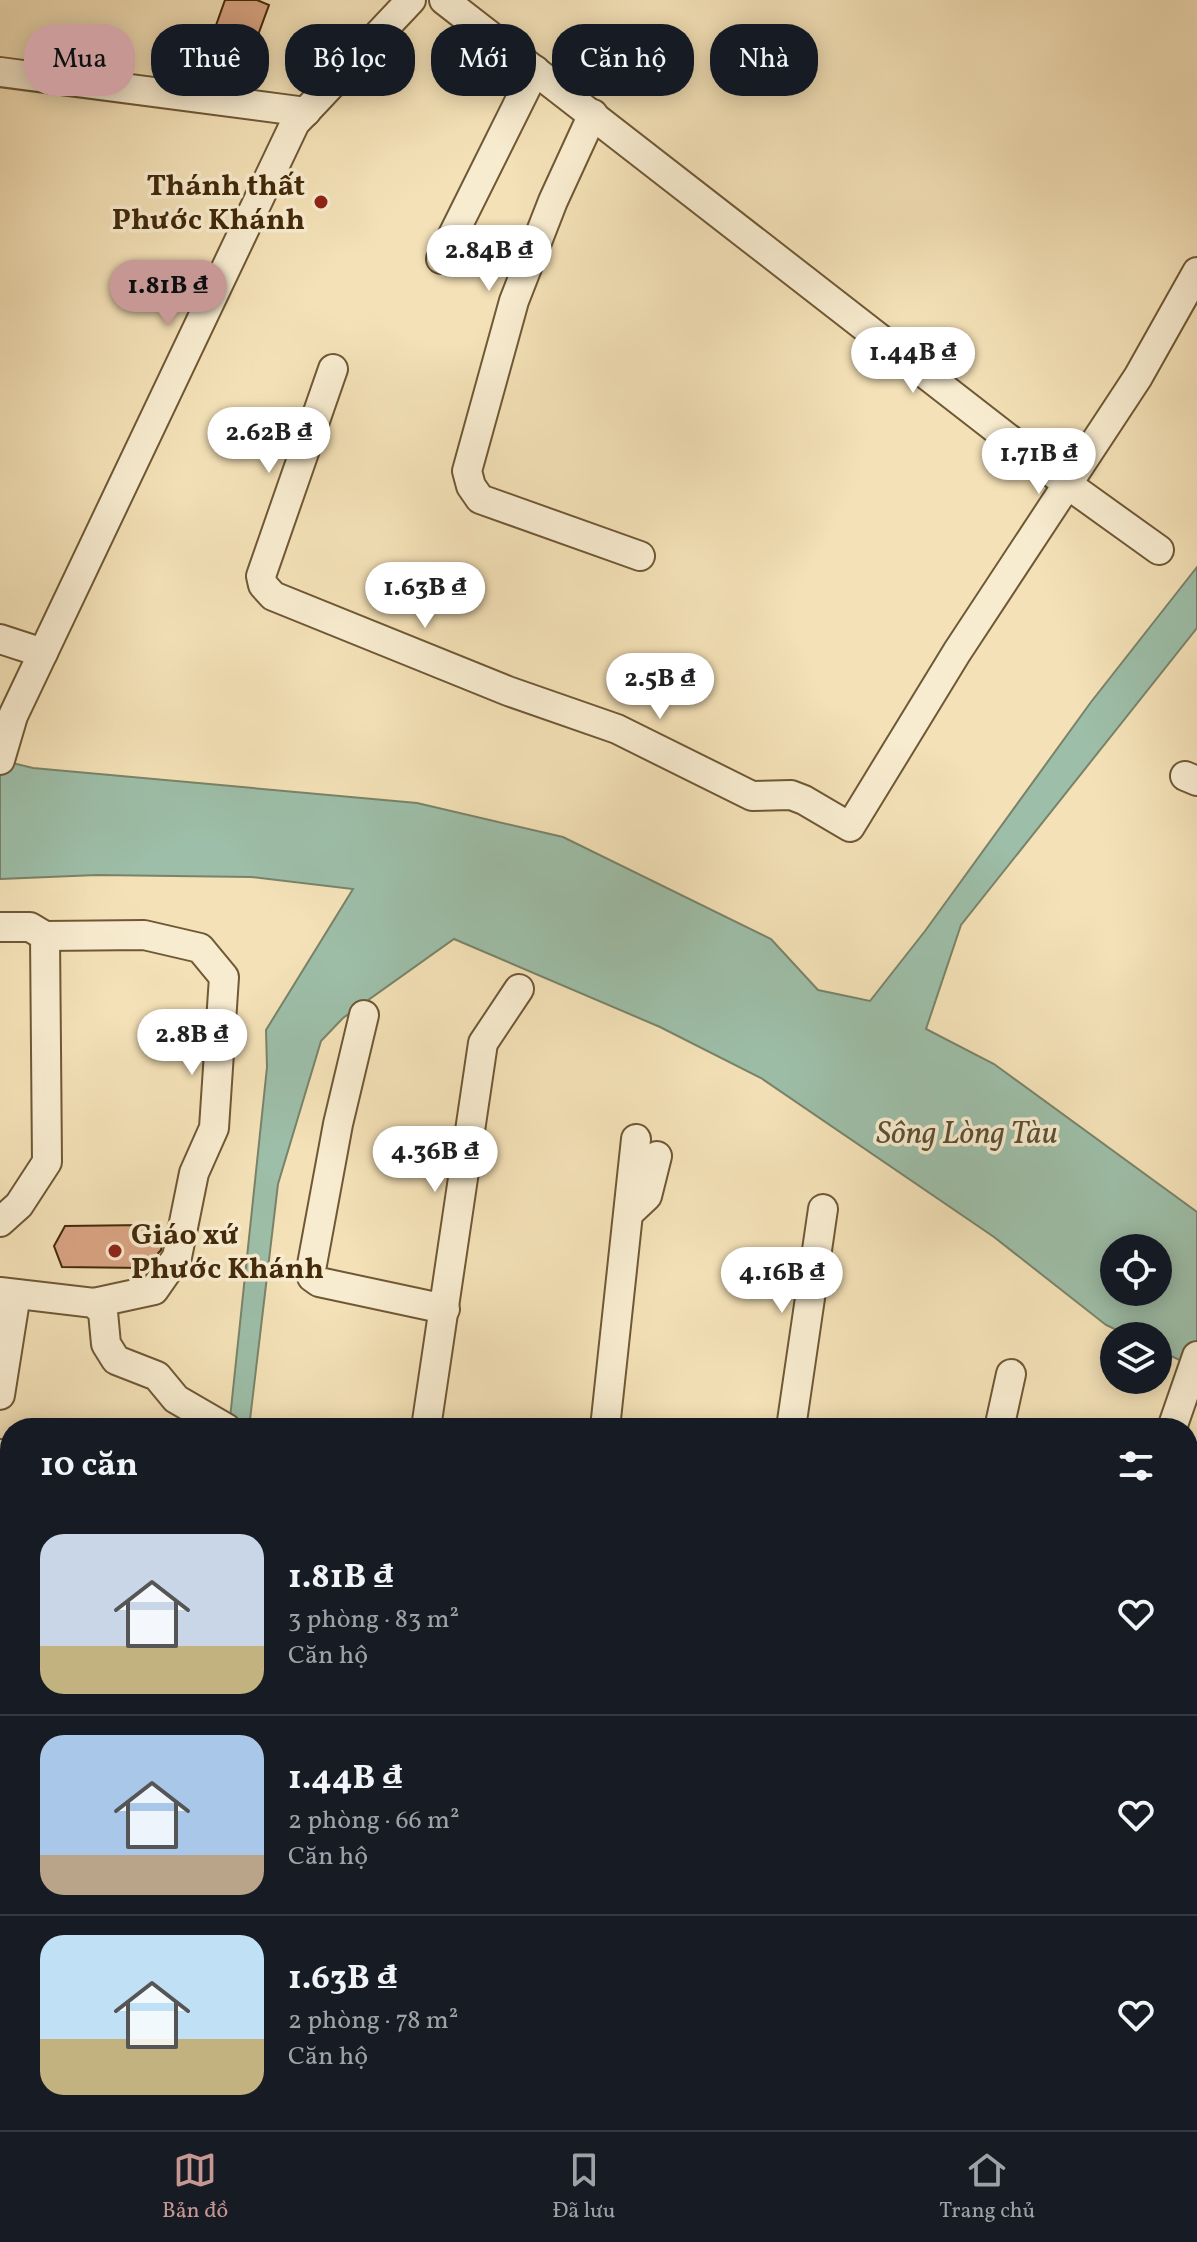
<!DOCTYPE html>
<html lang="vi">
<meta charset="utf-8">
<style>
body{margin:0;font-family:Vollkorn,serif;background:#242831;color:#f1f3f6;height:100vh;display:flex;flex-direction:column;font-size:30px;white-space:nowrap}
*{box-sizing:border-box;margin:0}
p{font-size:26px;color:#9ea1a6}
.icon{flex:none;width:44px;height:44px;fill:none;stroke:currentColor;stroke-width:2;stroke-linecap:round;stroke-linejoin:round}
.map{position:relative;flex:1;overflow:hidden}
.details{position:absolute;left:0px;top:1418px;width:1198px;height:712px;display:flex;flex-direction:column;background:#171b24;border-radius:32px 32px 0 0;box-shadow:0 4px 20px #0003}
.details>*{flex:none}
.guide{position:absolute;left:24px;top:24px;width:1150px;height:72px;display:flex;gap:16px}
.controls{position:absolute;left:1100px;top:1234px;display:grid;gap:16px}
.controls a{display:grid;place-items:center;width:72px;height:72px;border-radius:50%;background:#171b24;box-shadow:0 4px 20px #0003;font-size:40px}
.price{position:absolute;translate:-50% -68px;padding:0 18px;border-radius:28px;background:#fff;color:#222;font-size:26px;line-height:52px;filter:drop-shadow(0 2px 4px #0008)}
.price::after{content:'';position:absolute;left:50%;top:48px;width:24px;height:18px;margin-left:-12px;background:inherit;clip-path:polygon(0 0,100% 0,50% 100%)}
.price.active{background:#c59692;color:#111}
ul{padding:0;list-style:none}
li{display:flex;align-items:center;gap:24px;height:200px;padding:0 40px}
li+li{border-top:2px solid #363941}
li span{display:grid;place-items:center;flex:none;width:224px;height:160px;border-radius:24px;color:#555}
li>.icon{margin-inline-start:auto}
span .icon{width:96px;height:96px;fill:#fffc;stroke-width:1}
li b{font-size:34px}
h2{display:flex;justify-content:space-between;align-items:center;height:96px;padding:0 40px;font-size:34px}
.tag{padding:0 28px;border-radius:32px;background:#171b24;box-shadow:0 4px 20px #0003;font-size:28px;line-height:72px}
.tag.active{background:#c59692;color:#111}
.menu{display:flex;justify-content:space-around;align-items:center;height:112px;border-top:2px solid #363941;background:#171b24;font-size:22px;color:#9ea1a6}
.menu a{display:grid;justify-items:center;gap:4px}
.menu .active{color:#c59692}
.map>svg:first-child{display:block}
</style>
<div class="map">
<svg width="1197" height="2130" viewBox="0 0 1197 2130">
<rect width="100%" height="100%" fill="#f4e1b7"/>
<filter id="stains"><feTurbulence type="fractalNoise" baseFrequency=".0025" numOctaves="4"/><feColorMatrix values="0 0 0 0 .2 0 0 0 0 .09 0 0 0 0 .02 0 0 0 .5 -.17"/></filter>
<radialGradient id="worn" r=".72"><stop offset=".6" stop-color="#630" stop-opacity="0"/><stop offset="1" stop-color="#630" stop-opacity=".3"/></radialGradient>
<path fill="#9dbea8" stroke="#798369" stroke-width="2" fill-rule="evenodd" d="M1197,567V628L961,925L926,1029L994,1064L1197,1212V1368L1158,1350V1336H1129L1106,1325L994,1237L761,1078L660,1027L454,939L343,1018L321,1041L278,1184L249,1428H229L267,1067L266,1030L353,889L251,877L97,875L0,879V760L33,768L417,803L563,837L771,939L818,990L870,1001L925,931L1091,702ZM1114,1248H1158V1292H1114Z"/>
<g fill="#daa483" stroke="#432a0a" stroke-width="2">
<polygon points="225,0 257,0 269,5 254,46 214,31"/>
<polygon points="144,1225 153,1229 159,1237 164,1237 161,1250 145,1268 62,1267 54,1246 65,1226"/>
</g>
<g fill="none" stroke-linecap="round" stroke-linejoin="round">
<defs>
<g id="minor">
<polyline points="444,0 1067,484 1159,550"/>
<polyline points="0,72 306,112"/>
<polyline points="593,114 553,201 514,301 467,471 471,486 480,499 640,556"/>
<polyline points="441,259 535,70"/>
<polyline points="333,369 261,576 263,585 273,596 508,691 617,729 752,796 791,795 804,800 850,827 957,652 1138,377 1197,272"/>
<polyline points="0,639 43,653"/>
<polyline points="0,760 13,716 295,123 411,0"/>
<polyline points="1185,776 1197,781"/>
<polyline points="0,927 30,927 45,936 47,1162 19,1205 0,1222"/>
<polyline points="45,936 144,935 200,948 224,977 214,1128 194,1173 177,1257 154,1290 94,1303"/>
<polyline points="364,1015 338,1124 311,1270 312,1277 319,1282 445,1309"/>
<polyline points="631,1211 647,1196 657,1156"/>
<polyline points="0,1292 94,1303 103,1312 106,1344 116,1360 157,1376 176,1399 226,1428"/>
<polyline points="0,1395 16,1294"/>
<polyline points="426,1428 483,1043 519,989"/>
<polyline points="605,1428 636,1139"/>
<polyline points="791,1428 823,1209"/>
<polyline points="1002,1428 1000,1424 1011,1374"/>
<polyline points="1172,1428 1197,1356"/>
<polyline points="0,1454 10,1467"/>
<polyline points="1188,1521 1197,1524"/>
<polyline points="0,1601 10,1602"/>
<polyline points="1188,1694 1197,1698"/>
<polyline points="0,1770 10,1777"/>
<polyline points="0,2009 10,2010"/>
<polyline points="0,2100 10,2105"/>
<polyline points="40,2120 60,2130"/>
<polyline points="1120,2120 1121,2130"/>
<polyline points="160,2130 162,2120"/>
<polyline points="323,2130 325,2120"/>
<polyline points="506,2130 507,2120"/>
<polyline points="688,2130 690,2120"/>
</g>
</defs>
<use href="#minor" stroke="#6f5835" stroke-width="32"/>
<use href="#minor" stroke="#f8ecd0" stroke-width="28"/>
</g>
<g fill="#8f2418" stroke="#f8ecd0" stroke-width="3">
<circle cx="321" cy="202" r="8"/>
<circle cx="115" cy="1251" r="8"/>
</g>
<g text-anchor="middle" stroke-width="7" stroke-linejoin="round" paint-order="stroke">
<g font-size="30" font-weight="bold" fill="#432a0a" stroke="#f8ecd0" text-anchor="end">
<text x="305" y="195">Thánh thất<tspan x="305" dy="34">Phước Khánh</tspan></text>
<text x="131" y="1244" text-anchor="start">Giáo xứ<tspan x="131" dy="34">Phước Khánh</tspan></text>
</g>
<g font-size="32" font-style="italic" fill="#5a4f32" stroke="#f8ecd0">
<text x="967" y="1143">Sông Lòng Tàu</text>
</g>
</g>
<rect width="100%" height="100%" filter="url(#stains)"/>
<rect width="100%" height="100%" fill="url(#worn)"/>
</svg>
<div class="controls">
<a><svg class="icon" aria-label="locate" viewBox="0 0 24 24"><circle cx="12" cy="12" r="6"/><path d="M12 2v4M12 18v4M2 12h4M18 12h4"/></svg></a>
<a><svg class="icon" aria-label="layers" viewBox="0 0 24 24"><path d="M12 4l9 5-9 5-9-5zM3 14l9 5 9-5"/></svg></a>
</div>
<b class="price" style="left:489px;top:293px">2.84B ₫</b>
<b class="price active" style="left:168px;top:328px">1.81B ₫</b>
<b class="price" style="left:913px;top:395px">1.44B ₫</b>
<b class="price" style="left:269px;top:475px">2.62B ₫</b>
<b class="price" style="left:1039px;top:496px">1.71B ₫</b>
<b class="price" style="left:425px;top:630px">1.63B ₫</b>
<b class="price" style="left:660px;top:721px">2.5B ₫</b>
<b class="price" style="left:192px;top:1077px">2.8B ₫</b>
<b class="price" style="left:435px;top:1194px">4.36B ₫</b>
<b class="price" style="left:782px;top:1315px">4.16B ₫</b>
<div class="guide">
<a class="tag active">Mua</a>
<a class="tag">Thuê</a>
<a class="tag">Bộ lọc</a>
<a class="tag">Mới</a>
<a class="tag">Căn hộ</a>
<a class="tag">Nhà</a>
</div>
<section class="details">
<h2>10 căn<svg class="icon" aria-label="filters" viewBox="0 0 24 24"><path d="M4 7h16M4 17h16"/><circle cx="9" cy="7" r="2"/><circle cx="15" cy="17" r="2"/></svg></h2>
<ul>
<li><span style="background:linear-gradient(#c9d6e8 70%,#c2b280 0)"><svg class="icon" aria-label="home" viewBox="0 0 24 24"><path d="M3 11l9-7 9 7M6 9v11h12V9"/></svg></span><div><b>1.81B ₫</b><p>3 phòng · 83 m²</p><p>Căn hộ</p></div><svg class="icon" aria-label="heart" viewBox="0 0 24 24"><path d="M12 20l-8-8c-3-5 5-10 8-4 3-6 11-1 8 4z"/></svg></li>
<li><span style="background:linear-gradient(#a9c7e8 75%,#b9a48a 0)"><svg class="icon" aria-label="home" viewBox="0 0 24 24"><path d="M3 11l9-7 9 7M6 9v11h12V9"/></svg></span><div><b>1.44B ₫</b><p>2 phòng · 66 m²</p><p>Căn hộ</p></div><svg class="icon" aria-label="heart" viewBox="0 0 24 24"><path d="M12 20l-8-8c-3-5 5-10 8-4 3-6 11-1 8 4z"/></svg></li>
<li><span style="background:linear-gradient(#bfe0f5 65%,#c2b280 0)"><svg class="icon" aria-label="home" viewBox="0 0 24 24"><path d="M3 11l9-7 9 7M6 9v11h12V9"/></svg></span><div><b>1.63B ₫</b><p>2 phòng · 78 m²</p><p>Căn hộ</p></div><svg class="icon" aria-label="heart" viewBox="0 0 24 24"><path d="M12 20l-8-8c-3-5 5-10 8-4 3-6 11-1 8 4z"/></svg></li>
</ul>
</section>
</div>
<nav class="menu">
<a class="active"><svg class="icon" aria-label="map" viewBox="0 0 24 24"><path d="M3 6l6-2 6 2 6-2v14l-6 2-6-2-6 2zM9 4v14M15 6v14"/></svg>Bản đồ</a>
<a><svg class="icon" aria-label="saved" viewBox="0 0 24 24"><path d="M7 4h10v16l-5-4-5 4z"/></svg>Đã lưu</a>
<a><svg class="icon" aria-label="home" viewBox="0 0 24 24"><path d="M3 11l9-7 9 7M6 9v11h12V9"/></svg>Trang chủ</a>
</nav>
